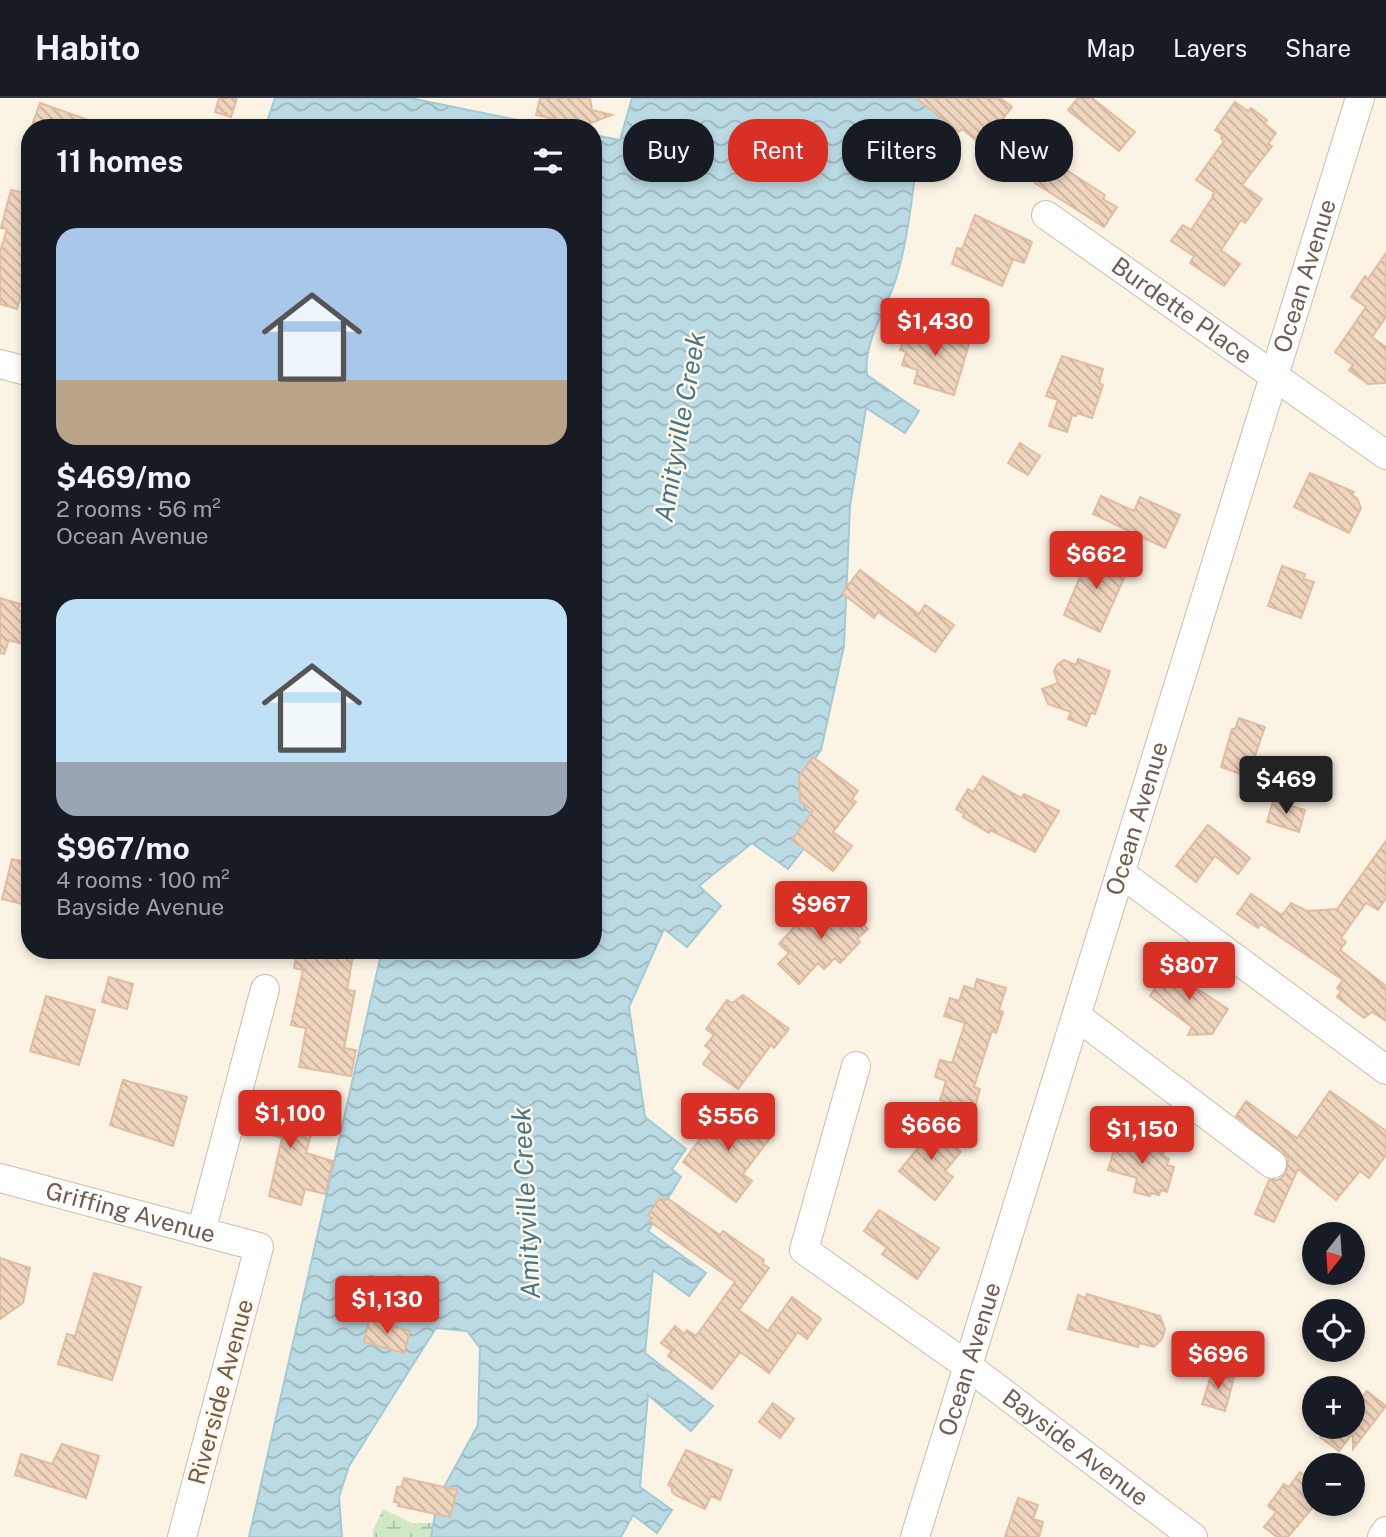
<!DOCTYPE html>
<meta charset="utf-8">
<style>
body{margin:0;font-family:"Public Sans",sans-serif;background:#20242c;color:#f1f3f6;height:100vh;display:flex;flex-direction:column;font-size:26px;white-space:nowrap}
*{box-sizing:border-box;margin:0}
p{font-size:23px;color:#9ea1a6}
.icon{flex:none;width:38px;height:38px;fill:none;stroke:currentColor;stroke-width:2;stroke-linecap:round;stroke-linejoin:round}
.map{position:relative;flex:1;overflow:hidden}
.sheet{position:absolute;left:21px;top:21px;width:581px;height:840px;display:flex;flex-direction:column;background:#171b24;border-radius:28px;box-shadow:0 4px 10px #0003}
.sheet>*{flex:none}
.hud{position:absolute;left:623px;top:21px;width:658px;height:63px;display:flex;gap:14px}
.needle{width:46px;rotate:197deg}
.controls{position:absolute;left:1302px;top:1124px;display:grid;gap:14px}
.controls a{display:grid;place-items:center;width:63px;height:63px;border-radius:50%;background:#171b24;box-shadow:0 4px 10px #0003;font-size:35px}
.price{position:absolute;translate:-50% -60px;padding:0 16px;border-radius:7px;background:#d93025;color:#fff;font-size:23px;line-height:46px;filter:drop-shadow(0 2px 4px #0008)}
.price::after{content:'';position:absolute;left:50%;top:42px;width:21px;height:16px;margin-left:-10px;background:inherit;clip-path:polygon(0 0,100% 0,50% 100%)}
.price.on{background:#222;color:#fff}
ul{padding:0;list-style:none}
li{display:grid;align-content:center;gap:14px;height:371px;padding:0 35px}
li span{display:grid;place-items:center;height:217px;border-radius:21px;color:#555}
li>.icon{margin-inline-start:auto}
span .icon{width:126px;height:126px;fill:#fffc;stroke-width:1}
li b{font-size:30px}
h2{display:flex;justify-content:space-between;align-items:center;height:84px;padding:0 35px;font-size:30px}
.chip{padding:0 24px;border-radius:28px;background:#171b24;box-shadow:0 4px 10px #0003;font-size:24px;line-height:63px}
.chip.on{background:#d93025;color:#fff}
header{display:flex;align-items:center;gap:42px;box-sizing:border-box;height:98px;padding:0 35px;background:#171b24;border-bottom:2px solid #363941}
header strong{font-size:33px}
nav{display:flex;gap:38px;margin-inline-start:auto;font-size:24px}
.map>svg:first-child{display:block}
</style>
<header>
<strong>Habito</strong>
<nav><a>Map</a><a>Layers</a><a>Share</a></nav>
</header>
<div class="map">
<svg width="1386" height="1439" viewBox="0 0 1386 1439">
<defs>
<pattern id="wetland-marsh" width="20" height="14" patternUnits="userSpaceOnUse" patternTransform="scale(1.75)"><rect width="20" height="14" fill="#d1e8c4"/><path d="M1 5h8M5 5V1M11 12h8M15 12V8" fill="none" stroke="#aebfa1"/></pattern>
<pattern id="water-waves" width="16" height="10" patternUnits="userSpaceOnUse" patternTransform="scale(1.75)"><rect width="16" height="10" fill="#bbdbe4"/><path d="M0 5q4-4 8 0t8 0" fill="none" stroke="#9cb5bb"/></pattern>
<pattern id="building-back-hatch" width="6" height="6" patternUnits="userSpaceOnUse" patternTransform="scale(1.75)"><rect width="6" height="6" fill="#efd5be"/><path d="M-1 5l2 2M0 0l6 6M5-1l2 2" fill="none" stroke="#c6b09d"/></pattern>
</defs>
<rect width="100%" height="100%" fill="#fbf4e5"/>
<polygon fill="url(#wetland-marsh)" points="383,1411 412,1425 434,1425 431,1439 373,1439 373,1432"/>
<g fill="url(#water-waves)" stroke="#a1cad5" stroke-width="2">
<polygon points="275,0 410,0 557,30 265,30"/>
<path d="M632,0H922L959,26L930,66L917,59C912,101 908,141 896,181C886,212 863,244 867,277L919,313L905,335L866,310L850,408L844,548L821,652L807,671L804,709L814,718L806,748L788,771L752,745L699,788L721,808L687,849L664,831L629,909L645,1019L686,1051L672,1071L681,1079L648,1133L706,1175L689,1198L653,1172L645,1255L713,1308L691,1333L648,1297L640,1389L672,1412L657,1435L633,1417L621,1439H431L438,1400L478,1327L480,1250L467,1233L436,1230L349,1368L339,1399L342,1439H249L382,852H593V37L620,42Z"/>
</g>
<g fill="url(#building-back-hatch)" stroke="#e1bc9f" stroke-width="2">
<polygon points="219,0 237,0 231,19 215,14"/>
<polygon points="540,0 590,0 592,12 612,17 583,28 536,17"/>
<polygon points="916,0 1000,0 1012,9 982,47 962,31 959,34"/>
<polygon points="1078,0 1092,0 1135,34 1119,53 1068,12"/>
<polygon points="1235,4 1248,13 1251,10 1267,22 1264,25 1276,35 1268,46 1272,48 1242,87 1262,101 1245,125 1241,122 1221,152 1240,166 1224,188 1190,165 1194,158 1171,143 1183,127 1191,132 1212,100 1214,94 1196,82 1224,43 1221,40 1223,38 1215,32"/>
<polygon points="40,5 103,27 102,30 31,30"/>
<polygon points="1051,62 1105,97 1103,101 1117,109 1104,129 1035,85"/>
<polygon points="11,92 30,96 30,185 25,183 17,211 0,206 0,154 7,131 1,130"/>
<polygon points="975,117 1032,144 1024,165 1013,161 1002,188 952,166 957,150 962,151"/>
<polygon points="1386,155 1386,219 1372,239 1386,249 1386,285 1368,286 1349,272 1353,267 1335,254 1366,209 1351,199 1365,178 1368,181"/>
<polygon points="911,226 970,243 954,297 914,285 918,272 902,267 906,254 900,252 907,228 910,229"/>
<polygon points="1062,258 1103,271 1099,285 1103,287 1092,320 1077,315 1076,318 1072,317 1067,334 1049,328 1058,302 1046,298"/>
<polygon points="1020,345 1040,358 1028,377 1008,365"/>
<polygon points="1310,375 1354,394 1352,397 1357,400 1361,410 1349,435 1294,409"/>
<polygon points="1101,398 1134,413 1140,399 1180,417 1165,450 1093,416"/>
<polygon points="1091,452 1129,469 1100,534 1064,517"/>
<polygon points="1282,468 1305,476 1304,481 1314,484 1301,520 1268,508"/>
<polygon points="860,472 919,516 925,507 954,527 935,554 878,514 874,520 842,495"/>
<polygon points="0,500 20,506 18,512 30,515 30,543 26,547 9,542 4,556 0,555"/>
<polygon points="1078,561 1110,573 1095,616 1091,615 1086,628 1068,621 1071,614 1048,606 1042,591 1058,585 1054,573 1057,567 1064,562 1076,567"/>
<polygon points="1239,620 1265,629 1251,669 1248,667 1244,677 1221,669 1232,631 1235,631"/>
<polygon points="813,659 858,693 852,701 856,704 833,734 852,748 833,773 792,742 813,713 800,703 799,678"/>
<polygon points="983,678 1021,700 1024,696 1059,713 1035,754 990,732 989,735 963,719 964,716 956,711 968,691 973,694"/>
<polygon points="1273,703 1305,712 1299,734 1267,724"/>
<polygon points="1208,727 1250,760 1238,776 1215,758 1196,784 1176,768"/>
<polygon points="1386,743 1386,800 1378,812 1366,805 1341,840 1346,844 1340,852 1386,888 1386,923 1372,914 1364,920 1337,899 1341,893 1337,890 1343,882 1261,826 1258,830 1237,816 1251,796 1282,817 1291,805 1307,813 1337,811"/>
<polygon points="12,761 30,765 30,808 2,801"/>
<polygon points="837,800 868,831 857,841 860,844 840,865 835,860 824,871 818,865 799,886 778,866 789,855 779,846 796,827 798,829 802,825 807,831"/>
<polygon points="297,852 353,858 347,892 355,893 344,950 356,952 351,978 299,969 306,930 291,927 303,872 294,870"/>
<polygon points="1170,867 1196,884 1193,888 1228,911 1212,936 1188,937 1192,929 1150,898"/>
<polygon points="109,879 133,886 127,911 102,904"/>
<polygon points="977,881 1006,890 999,912 1003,914 996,935 992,933 974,989 980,991 974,1013 940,1002 946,983 935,979 940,962 952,965 965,925 944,918 950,900 959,903 964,888 974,891"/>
<polygon points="743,897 789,931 774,950 771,947 738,991 703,966 712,953 705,948 714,937 706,931 727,902 732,905"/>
<polygon points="46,898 95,912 79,967 30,953"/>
<polygon points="123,982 187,999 173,1048 110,1027"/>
<polygon points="255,993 280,1001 277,1012 315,1022 306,1055 333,1063 325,1096 305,1091 301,1107 269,1098 282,1040 246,1030"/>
<polygon points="1330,993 1386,1033 1386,1057 1369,1080 1360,1073 1336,1102 1298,1071 1274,1124 1255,1116 1269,1082 1278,1082 1286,1075 1288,1060 1236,1018 1246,1003 1297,1040"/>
<polygon points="734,1011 771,1039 743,1076 752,1083 736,1104 683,1064 716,1019 724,1025"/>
<polygon points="924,1024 961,1054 945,1073 953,1079 935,1102 899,1073 922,1045 913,1038"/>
<polygon points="1119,1036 1164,1054 1163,1058 1169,1061 1167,1067 1174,1069 1167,1094 1161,1092 1159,1097 1151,1095 1150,1098 1134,1094 1137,1080 1108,1072"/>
<polygon points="660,1100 664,1103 667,1100 720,1137 723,1133 764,1162 763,1166 769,1170 739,1212 768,1233 792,1199 821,1221 807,1241 798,1234 769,1275 740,1254 712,1291 668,1258 672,1253 661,1245 675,1228 684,1236 687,1232 696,1238 735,1184 649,1123 652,1120 648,1117"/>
<polygon points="879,1112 939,1150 917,1181 882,1156 887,1150 864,1133"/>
<polygon points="0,1160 30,1170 23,1205 0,1221"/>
<polygon points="94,1175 141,1189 112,1282 58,1266 67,1236 75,1238"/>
<polygon points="1087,1196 1160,1218 1165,1231 1162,1241 1154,1249 1139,1245 1138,1249 1068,1231 1078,1197 1086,1200"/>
<polygon points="369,1222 410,1233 404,1255 364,1244"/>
<polygon points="1212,1274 1234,1280 1225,1313 1202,1306"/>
<polygon points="1367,1293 1386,1308 1353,1351 1353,1335 1339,1353 1320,1339 1328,1328 1353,1328 1353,1295 1361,1301"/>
<polygon points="773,1305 794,1321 780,1340 759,1324"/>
<polygon points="62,1346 99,1358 86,1400 15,1377 21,1356 52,1366"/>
<polygon points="686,1352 732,1372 720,1402 711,1398 705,1411 677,1398 672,1394 672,1389 668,1387"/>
<polygon points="1300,1374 1314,1384 1314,1408 1288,1439 1277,1439 1264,1429 1276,1414 1268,1408 1284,1386 1289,1389"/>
<polygon points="404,1380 457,1392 450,1419 398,1408 399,1405 394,1404 397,1389 402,1388"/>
<polygon points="1018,1400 1038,1407 1033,1421 1043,1424 1039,1439 1005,1439"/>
</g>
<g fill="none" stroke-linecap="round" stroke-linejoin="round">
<defs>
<g id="minor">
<path id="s1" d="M1046,117L1386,357"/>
<polyline points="0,266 30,274"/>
<polyline points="1122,776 1386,972"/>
<polyline points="1078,919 1272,1066"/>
<path id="s2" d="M856,968L804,1152L969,1269L1193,1439"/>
<path id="s3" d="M0,1080L259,1149L182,1439"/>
<polyline points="201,1134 265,891"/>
<path id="s4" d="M915,1439L1360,0"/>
<polyline points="1382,1439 1386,1433"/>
</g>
</defs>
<use href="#minor" stroke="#ccbcac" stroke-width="30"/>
<use href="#minor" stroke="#fff" stroke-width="28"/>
</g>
<g text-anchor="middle" stroke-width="5" stroke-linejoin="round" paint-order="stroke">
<g font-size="24" fill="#735c4c" stroke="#fef8eb">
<text dy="8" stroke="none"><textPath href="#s4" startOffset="1320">Ocean Avenue</textPath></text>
<text dy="8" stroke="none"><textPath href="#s1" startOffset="166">Burdette Place</textPath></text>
<text dy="8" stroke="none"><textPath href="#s4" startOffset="752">Ocean Avenue</textPath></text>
<text dy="8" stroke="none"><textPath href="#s3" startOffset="135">Griffing Avenue</textPath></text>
<text dy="8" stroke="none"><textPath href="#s4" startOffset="186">Ocean Avenue</textPath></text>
<text transform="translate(221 1294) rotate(-75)" y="8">Riverside Avenue</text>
<text dy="8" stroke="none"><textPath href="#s2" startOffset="527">Bayside Avenue</textPath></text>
</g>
<g font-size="26" font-style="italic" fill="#477785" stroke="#fef8eb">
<text transform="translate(680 329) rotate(-80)" y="9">Amityville Creek</text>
<text transform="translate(526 1105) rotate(-93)" y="9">Amityville Creek</text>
</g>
</g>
</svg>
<div class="controls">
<a><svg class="needle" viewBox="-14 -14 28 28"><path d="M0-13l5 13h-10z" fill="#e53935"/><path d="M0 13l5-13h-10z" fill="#9ea1a6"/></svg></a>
<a><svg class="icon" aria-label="locate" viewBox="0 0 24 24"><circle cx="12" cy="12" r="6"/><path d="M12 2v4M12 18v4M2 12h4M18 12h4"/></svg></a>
<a>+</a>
<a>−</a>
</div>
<b class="price" style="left:935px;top:260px">$1,430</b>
<b class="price" style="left:1096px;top:493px">$662</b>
<b class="price on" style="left:1286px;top:718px">$469</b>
<b class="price" style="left:821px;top:843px">$967</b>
<b class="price" style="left:1189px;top:904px">$807</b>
<b class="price" style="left:290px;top:1052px">$1,100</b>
<b class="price" style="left:728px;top:1055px">$556</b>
<b class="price" style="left:931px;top:1064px">$666</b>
<b class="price" style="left:1142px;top:1068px">$1,150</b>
<b class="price" style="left:387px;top:1238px">$1,130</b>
<b class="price" style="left:1218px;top:1293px">$696</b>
<div class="hud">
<a class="chip">Buy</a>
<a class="chip on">Rent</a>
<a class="chip">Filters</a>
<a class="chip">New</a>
</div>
<section class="sheet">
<h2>11 homes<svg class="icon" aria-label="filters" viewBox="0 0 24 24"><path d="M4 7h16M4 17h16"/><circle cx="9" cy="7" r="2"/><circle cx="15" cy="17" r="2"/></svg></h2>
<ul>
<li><span style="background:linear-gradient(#a9c7e8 70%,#b9a48a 0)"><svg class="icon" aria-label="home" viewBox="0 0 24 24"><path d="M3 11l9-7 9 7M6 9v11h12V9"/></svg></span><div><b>$469/mo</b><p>2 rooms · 56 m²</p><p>Ocean Avenue</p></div></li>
<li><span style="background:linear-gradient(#bfe0f5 75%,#9aa5b1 0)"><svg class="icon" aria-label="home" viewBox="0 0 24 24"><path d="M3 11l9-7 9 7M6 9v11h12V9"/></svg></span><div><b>$967/mo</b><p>4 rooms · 100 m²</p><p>Bayside Avenue</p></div></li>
</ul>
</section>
</div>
